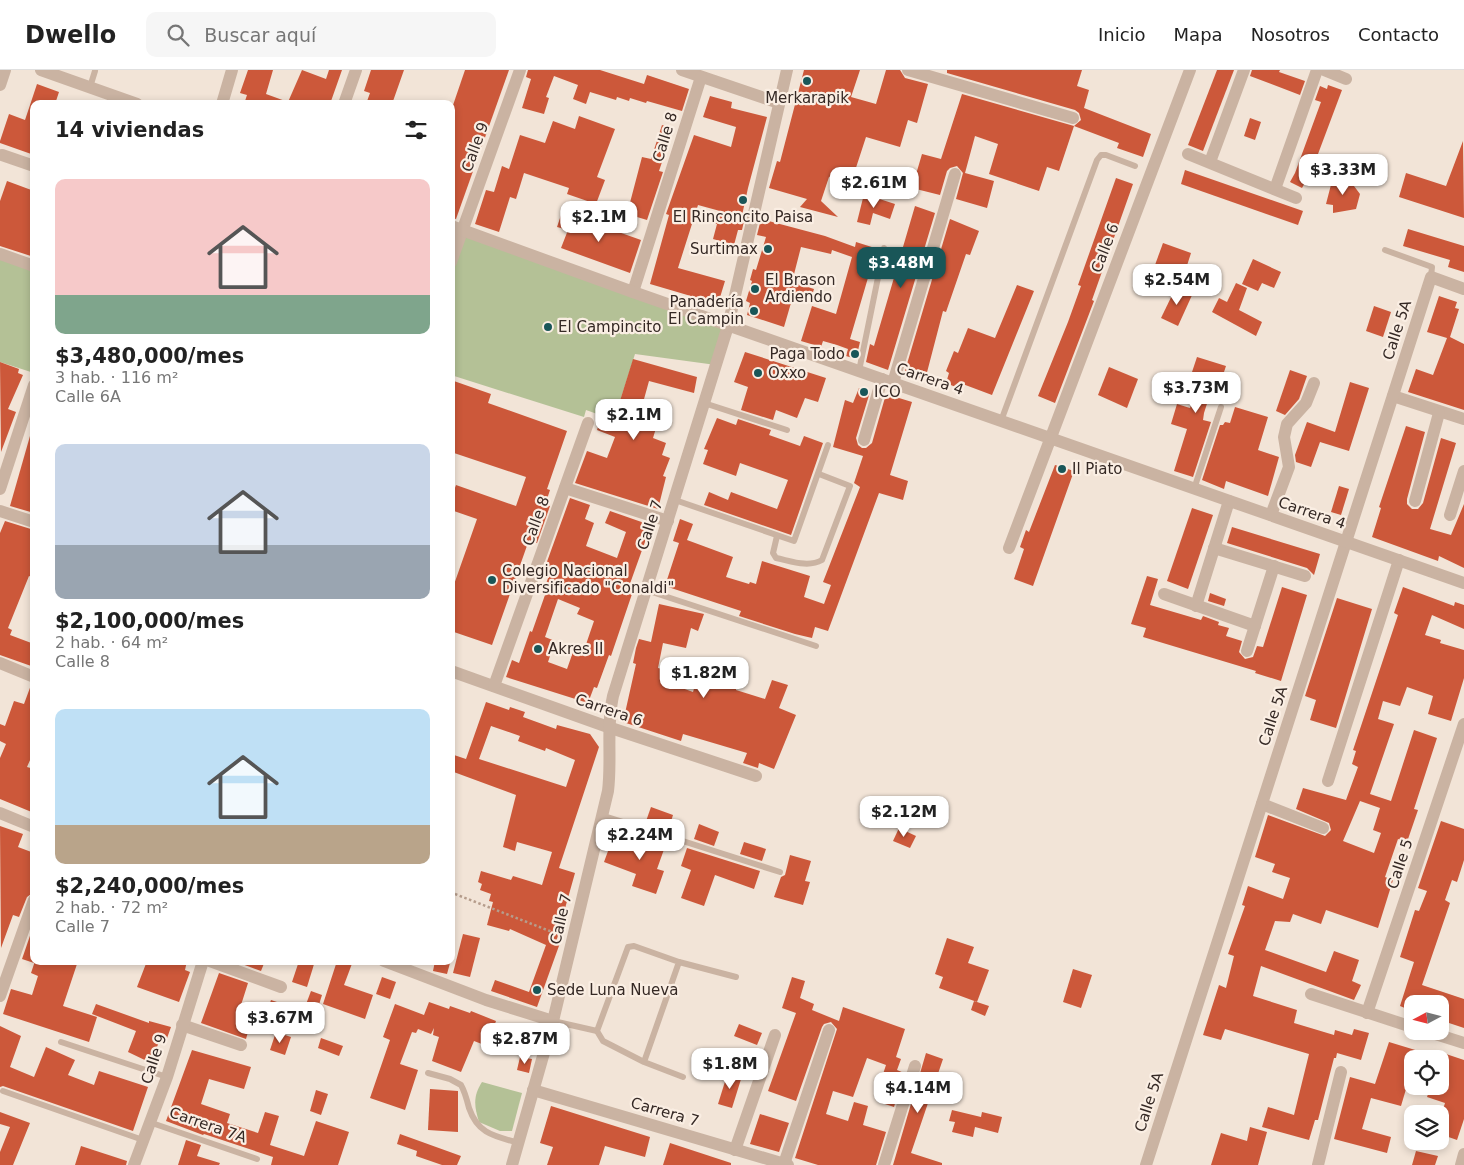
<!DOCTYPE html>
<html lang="es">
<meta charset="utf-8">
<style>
body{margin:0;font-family:"DejaVu Sans",sans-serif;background:#f6f6f6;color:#222;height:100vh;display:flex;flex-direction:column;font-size:19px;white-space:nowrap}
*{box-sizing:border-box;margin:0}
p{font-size:16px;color:#767676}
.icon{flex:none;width:28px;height:28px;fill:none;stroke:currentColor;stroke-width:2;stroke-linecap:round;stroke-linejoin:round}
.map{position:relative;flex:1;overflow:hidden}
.panel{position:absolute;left:30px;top:30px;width:425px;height:865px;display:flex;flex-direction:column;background:#fff;border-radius:10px;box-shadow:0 2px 8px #0003}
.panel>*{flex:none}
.needle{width:32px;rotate:263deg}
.buttons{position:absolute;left:1404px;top:925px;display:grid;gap:10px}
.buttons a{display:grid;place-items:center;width:45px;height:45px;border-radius:10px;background:#fff;box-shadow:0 2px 8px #0003;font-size:25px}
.price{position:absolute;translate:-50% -42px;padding:0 11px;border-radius:10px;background:#fff;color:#222;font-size:16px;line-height:32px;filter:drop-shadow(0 1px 2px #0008)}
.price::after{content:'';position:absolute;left:50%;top:30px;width:15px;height:11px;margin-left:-8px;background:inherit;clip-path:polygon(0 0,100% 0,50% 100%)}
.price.active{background:#195658;color:#fff}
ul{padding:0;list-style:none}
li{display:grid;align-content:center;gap:10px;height:265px;padding:0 25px}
li span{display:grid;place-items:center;height:155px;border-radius:10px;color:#555}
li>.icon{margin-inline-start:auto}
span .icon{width:90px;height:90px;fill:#fffc;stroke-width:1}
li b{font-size:21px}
h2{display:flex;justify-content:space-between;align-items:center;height:60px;padding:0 25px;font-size:21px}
header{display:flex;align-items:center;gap:30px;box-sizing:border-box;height:70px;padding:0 25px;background:#fff;border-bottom:1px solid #e0e0e0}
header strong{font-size:24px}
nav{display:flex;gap:28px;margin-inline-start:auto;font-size:18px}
.search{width:350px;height:45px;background:#f6f6f6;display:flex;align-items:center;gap:12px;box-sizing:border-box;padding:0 18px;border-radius:10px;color:#767676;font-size:19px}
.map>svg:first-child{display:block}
</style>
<header>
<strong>Dwello</strong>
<div class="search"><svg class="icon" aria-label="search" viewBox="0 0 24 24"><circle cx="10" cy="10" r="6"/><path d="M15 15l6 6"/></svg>Buscar aquí</div>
<nav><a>Inicio</a><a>Mapa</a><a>Nosotros</a><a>Contacto</a></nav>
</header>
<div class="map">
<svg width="1464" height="1095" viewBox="0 0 1464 1095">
<rect width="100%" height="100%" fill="#f2e4d7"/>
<g fill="#b4c196">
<polygon points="462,160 728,256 716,295 635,284 614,350 586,340 584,347 451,305 451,192"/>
<polygon points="0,184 34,196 34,303 0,292"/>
<path d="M482,1012L522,1023L512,1061H500L479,1052C474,1036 473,1026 482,1012Z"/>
</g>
<g fill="#cc583a" fill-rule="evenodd">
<polygon points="248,0 273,0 266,24 288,32 302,0 326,9 329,0 342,0 330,34 244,34 247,25 240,23"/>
<polygon points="371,0 404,0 392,34 366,34 370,23 364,21"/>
<polygon points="465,0 509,0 456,149 451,148 451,41"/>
<polygon points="528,0 600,0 644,14 647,5 689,19 682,41 647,31 646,33 630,28 629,31 617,27 616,30 590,22 586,34 573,29 578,15 554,6 546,27 549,28 544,44 522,38 531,9 526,7"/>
<polygon points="804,0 860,0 851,27 876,34 886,0 900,0 905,8 928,14 917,53 908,50 900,77 866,67 851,113 829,107 821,131 838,147 800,137 807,129 769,118 777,91 780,92"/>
<polygon points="947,0 1082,0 1077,16 1089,20 1084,38 1151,64 1143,87 1117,78 1119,73 1074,56 1081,50 1079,43 1075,40 947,3"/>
<polygon points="1217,0 1234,0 1203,81 1188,75"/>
<polygon points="1252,0 1280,0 1279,2 1305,11 1300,25 1250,6"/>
<polygon points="37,14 59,22 55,34 34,34 34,85 0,73 0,71 9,44 25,50"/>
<polygon points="1328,15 1342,20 1312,100 1302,118 1290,112 1295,103 1321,32 1315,30 1320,16 1327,19"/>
<polygon points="962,24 1074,56 1059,101 1047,97 1039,121 989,104 998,74 975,66 965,103 994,111 987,138 956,129 963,103 957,96 950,98 947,101 940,125 912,118 922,84 941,89"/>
<polygon points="710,26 732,32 731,38 767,47 748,118 741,150 744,151 742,160 738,160 734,175 713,169 717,154 714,153 717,143 719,144 720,141 698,135 678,198 725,211 718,234 650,214 669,145 666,144 694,65 731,77 736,57 703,47"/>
<polygon points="579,46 615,59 597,107 605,110 596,134 567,124 569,118 524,103 516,129 510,127 499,162 475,154 486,120 494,122 502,96 509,99 520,65 545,73 553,51 575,59"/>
<polygon points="1250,48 1261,52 1255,70 1244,66"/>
<polygon points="662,55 673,59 659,101 663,102 647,150 627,144 642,87 651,89"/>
<polygon points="1463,71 1464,148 1399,127 1406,103 1446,116"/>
<polygon points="1185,100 1303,141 1298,155 1181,114"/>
<polygon points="1333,107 1351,112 1360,124 1356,139 1333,143 1333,135 1326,134"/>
<polygon points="1116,108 1133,114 1092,230 1094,231 1055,333 1038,326 1068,252 1081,216 1078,215"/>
<polygon points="7,111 34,121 34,187 0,176 0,131"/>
<polygon points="864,124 895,134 890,149 873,143 870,155 857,152"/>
<polygon points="915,136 935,143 888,300 866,292 870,274 874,276"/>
<polygon points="562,142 641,170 630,203 561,178 568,160 557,157"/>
<polygon points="761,149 825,166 855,177 856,172 875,178 875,184 850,269 860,272 856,289 846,286 848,279 837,275 823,271 821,277 801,271 812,236 836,244 852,187 832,180 831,184 801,177 792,212 814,219 810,232 793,226 784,257 747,245 750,233 746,231 752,211 750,210 753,199 756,200 766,167 757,165"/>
<polygon points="950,149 979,161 970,185 966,184 946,242 943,241 925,310 904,304"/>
<polygon points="1408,159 1464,176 1464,202 1448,197 1450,190 1403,176"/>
<polygon points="1163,173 1191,183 1184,205 1155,195"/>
<polygon points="1253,189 1281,202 1274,218 1262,213 1258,221 1242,214"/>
<polygon points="1236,213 1247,218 1239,240 1262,252 1256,266 1212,242 1219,228 1227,232"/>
<polygon points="1017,215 1034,221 992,325 960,313 958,318 946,313 949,303 946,301 954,281 958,283 968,258 995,268"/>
<polygon points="1177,215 1193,223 1178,256 1161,248"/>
<polygon points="1439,226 1457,232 1455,238 1459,239 1450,267 1464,274 1464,340 1408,322 1416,299 1433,305 1447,268 1427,262"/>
<polygon points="1374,236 1391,242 1383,267 1366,261"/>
<polygon points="745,282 826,308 818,332 805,328 797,348 776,340 773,350 741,340 748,317 734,312"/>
<polygon points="1197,287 1226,296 1221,311 1215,309 1204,343 1203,350 1211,352 1193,407 1174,401 1187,359 1171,354 1177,334 1190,338 1197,318 1185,315 1188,304 1191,305"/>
<polygon points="633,289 697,307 694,323 649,311 641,340 660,345 653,368 666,373 662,385 670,388 663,406 666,407 658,439 575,413 587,381 607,388 615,367 597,360 602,345 614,350"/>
<polygon points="0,292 19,299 18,303 23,305 8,339 16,342 1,382"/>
<polygon points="1109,297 1138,309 1127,338 1098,325"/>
<polygon points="1290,300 1307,306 1299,329 1285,345 1276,341"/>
<polygon points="451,310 491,324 488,333 567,361 547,419 550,420 545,435 550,436 537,473 529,470 492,575 451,561 451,523 477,449 451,440 451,429 456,415 516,436 526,407 451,382"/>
<polygon points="1350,312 1369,318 1349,381 1320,372 1311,397 1296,392 1295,385 1307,352 1335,362"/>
<polygon points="859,318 870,322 856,368 858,375 862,378 866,378 872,373 886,324 912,332 890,405 908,411 903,430 879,423 828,561 815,557 812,568 795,564 739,546 741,541 665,516 679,473 673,471 680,449 693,454 687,470 733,487 726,507 749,514 750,512 756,514 762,491 810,506 804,527 824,534 831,515 823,512 860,417 854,413 863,386 833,377 845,330 853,333"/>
<polygon points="1235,337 1268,347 1258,380 1279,387 1268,426 1226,411 1224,419 1202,410 1220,355 1223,355 1225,352 1230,353"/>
<polygon points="717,348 736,355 738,349 771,360 769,365 800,376 804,366 823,373 791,465 704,435 709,422 728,430 731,422 777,439 788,410 740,393 736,406 703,394 708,380 704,379"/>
<polygon points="1406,356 1425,362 1407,429 1407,434 1412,439 1418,439 1423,433 1441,368 1456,373 1430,459 1451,465 1464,434 1464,498 1439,486 1438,491 1372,467 1381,438 1379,437"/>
<polygon points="32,359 34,360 34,443 10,436"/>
<polygon points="1055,395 1074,401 1033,516 1014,509 1024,479 1020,477 1026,460 1029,462"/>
<polygon points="1339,416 1349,419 1341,445 1331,442"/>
<path d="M570,428L590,435L585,449L594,453L586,476L617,488L626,462L605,453L610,441L653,456L649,470L646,469L627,522L632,524L611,586L609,585L597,618L594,617L588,633L506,607L512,590L519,593L530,561L532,562L545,525L542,524L550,503L544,500ZM558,529L580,538L577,544L594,551L582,586L573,582L567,599L548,592L555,571L545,567Z"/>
<polygon points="1192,438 1213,445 1188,519 1167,511"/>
<polygon points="5,451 34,460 34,508 29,506 8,558 12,560 10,565 34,574 34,597 0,585 0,463"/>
<polygon points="1232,457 1320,484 1314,505 1307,498 1227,473"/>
<polygon points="1147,506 1158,509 1150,535 1201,550 1203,546 1219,552 1218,555 1229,558 1226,566 1242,571 1239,582 1245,589 1253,587 1257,576 1263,577 1282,517 1307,525 1281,611 1255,603 1256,601 1143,567 1146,558 1131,554"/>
<path d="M1403,517L1454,536L1455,532L1464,535V559L1432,545L1425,565L1441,570L1440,573L1464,580V608L1451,651L1428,644L1433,626L1407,617L1400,636L1383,631L1378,649L1394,654L1370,724L1391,731L1414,660L1437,668L1414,739L1418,740L1407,772L1398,769L1385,807L1393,810L1378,858L1326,840L1321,854L1293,844L1290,852L1275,851L1265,880L1326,902L1334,881L1359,890L1352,911L1361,915L1354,930L1261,896L1253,926L1297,940L1294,953L1334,965L1335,960L1352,965L1354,959L1369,963L1361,990L1337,983L1336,988H1334L1318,1050H1315L1309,1070L1262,1057L1268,1037L1294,1045L1309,984L1225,959L1221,970L1203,965L1219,915L1226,918L1234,886L1228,884L1245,836L1242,835L1248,816L1283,829L1290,808L1272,802L1275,794L1255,787L1268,745L1325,766L1331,760L1329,753L1296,739L1303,718L1346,730L1358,697L1352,694L1356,681L1353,680L1398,545L1394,543ZM1360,731L1380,738L1373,760L1381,763L1374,783L1343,771Z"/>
<polygon points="1210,523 1226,529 1224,536 1208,531"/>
<polygon points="1337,528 1372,539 1336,658 1310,650 1316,630 1305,626"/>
<polygon points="659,534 704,544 698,561 691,558 686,578 663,573 658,598 674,602 671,614 693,622 703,589 737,598 732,616 736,617 736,620 765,629 772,610 788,615 779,638 796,645 774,699 759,693 758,698 743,693 747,683 683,664 681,671 623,652 636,594 633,593 636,578 639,569 651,572"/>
<polygon points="31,615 34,615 34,681 27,697 34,699 34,743 0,729 0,688 6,674 0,671 0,654 5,656 14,631 24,634"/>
<path d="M486,632L509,640L510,637L525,642L523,647L556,659L557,655L590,664L599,677L559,798L575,803L564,842L567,843L556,871L560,873L537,937L491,921L495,910L529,922L546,875L510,859L509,861L487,855L493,832L489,831L491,824L480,820L482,814L478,812L481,801L511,810L513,806L542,815L552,782L517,772L515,781L503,777L516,725L451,701V684L466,689ZM491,656L520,666L518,671L545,681L546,678L575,690L566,717L479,689Z"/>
<polygon points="651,737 673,745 668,761 645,754"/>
<polygon points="1441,751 1464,759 1464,790 1457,812 1452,810 1445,830 1450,833 1422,915 1464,929 1464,958 1440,950 1440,928 1438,934 1412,934 1412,941 1400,936 1414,892 1400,887 1415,840 1419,841 1427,821 1418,818"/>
<polygon points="699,754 719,762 714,776 694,769"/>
<polygon points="0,756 23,764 18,777 34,783 34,822 27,827 19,847 13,845 1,878"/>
<polygon points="899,758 916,766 910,778 893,771"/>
<polygon points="640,763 667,771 657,799 664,801 656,824 632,816 636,804 604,792 611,773 634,781"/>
<polygon points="744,772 766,779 762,791 740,784"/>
<polygon points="687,778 760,801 754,819 715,805 704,836 681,828 691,800 681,796"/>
<polygon points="790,785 811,791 805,811 810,812 803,835 774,827 781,807 785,805"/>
<polygon points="32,860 34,860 34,893 22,889"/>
<polygon points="463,864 480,868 470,907 453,903"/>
<polygon points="947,868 974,877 968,893 989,900 977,932 939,918 943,907 935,904"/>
<polygon points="35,891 78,891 63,936 97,947 89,972 3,944 11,919 32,925 38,906 31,903"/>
<polygon points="147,891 187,891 185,900 190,902 179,932 137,917"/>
<polygon points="234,891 265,891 261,901"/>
<polygon points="299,891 315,891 307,917 292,912"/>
<polygon points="337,891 353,891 344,915 373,925 365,949 323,934"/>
<polygon points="435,891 450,893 447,904 433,901"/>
<polygon points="1073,899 1092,905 1081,938 1063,932"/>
<polygon points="219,903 248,913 236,951 250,955 246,969 201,953"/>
<polygon points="382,907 396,912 390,929 376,924"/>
<polygon points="792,907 805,911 800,928 814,934 812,940 839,951 843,937 905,959 896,987 901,989 897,1000 904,1003 894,1037 879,1032 885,1011 881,1010 886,995 867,988 853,1027 833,1021 826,1044 848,1051 854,1032 868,1036 863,1055 886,1062 876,1095 818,1095 795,1088 837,959 831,952 824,954 822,957 796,1031 768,1021 796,943 782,938"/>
<polygon points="311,921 322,925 317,941 305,937"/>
<polygon points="271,930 286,935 278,959 263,953"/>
<polygon points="974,931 989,936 985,946 971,940"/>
<polygon points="429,932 449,939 450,936 470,943 471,941 496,951 487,976 474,971 461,1002 432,991 439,967 433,965 434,958 431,964 418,959 416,963 412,962 400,994 418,1000 405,1040 370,1028 390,970 383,967 395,934 424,945"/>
<polygon points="96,934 149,953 149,951 171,957 166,971 160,969 151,993 128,982 136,961 92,944"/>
<polygon points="739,954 762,963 757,975 734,966"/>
<polygon points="0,956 21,966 10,997 34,1007 46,977 75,990 68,1005 94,1015 99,1001 148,1017 133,1061 3,1016 0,1017"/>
<polygon points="522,956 535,962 530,975 517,969"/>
<polygon points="276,962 291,967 285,985 270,980"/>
<polygon points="321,968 343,976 339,986 318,978"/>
<polygon points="1389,972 1435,986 1434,989 1412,989 1412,1010 1409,1009 1401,1036 1371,1028 1362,1059 1391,1067 1387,1083 1334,1069 1350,1007 1375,1014"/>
<polygon points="192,980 251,997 244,1019 209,1009 201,1034 230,1044 227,1053 258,1063 265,1042 279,1046 270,1075 304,1086 316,1051 349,1062 338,1095 271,1095 273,1087 204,1064 203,1065 166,1051"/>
<polygon points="1440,982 1464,990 1464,1049 1457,1070 1440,1064 1440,1049 1445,1033 1427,1027 1431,1016 1440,1016"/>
<polygon points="926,983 943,989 911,1083 942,1093 942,1095 893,1095"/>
<polygon points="520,987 532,989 529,1003 517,1000"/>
<polygon points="728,1002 742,1006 732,1038 718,1034"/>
<polygon points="430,1019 458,1021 458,1062 428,1060"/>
<polygon points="316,1020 328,1024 321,1045 310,1041"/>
<polygon points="551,1036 650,1067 645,1087 605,1076 599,1095 547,1095 553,1077 540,1073"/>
<polygon points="952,1040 981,1047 982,1042 1002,1047 998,1063 975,1057 973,1067 952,1062 955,1052 949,1051"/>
<polygon points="0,1042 30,1053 13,1095 0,1095 0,1082 10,1057 0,1054"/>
<polygon points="760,1044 789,1053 779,1082 750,1074"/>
<polygon points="1250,1057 1267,1062 1258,1095 1211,1095 1221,1063 1247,1071"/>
<polygon points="400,1064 461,1086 457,1095 442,1095 416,1086 417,1081 397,1074"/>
<polygon points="186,1070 201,1075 197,1086 220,1093 219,1095 178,1095"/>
<polygon points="670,1073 731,1093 731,1095 663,1095"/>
<polygon points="81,1076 127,1091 126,1095 75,1095"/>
<polygon points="1416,1081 1438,1086 1435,1095 1412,1095"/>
</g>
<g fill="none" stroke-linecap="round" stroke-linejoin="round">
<polyline stroke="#b69d8c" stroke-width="2.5" stroke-dasharray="2.5 2.5" stroke-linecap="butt" points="455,824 560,865"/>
<g stroke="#cab3a2" stroke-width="6">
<polyline points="90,17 95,1"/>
<polyline points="1385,180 1432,197 1431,207"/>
<polyline points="859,301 884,178"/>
<polyline points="704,333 787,360"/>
<polyline points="1001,351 1097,90 1101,85 1106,85 1135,96"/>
<polyline points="1194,419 1221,337"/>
<polyline points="675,430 794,471 828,375"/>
<path d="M777,466L773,483L776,488C791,491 808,498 822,490L850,416L819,404"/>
<polyline points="646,520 816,576"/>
<polyline points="601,745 780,802"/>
<polyline points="679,892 736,907"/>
<polyline points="553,951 597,961"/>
<polyline points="61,972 167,1007"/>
<polyline points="644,992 679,892 634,876 628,877 597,961 603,971 644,992 683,1007"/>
<path d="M428,1003L450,1009L461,1015C465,1022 467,1030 469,1038C478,1064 494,1066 519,1073"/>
<polyline points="3,1021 143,1070"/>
<polyline points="149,1052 257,1089"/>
</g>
<g stroke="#cab3a2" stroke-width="12">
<polyline points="682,0 779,33"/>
<polyline points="908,0 1073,48"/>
<polyline points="1324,0 1346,9"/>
<polyline points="0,15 5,0"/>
<polyline points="222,34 232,0"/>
<polyline points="344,34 356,0"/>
<polyline points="1188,84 1296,128"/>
<polyline points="2,85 34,96"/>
<polyline points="1210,92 1244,0"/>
<polyline points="1275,119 1317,0"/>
<polyline points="0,184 34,196"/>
<polyline points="451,192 520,0"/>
<polyline points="633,222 701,7"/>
<polyline points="893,313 955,104"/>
<polyline points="1393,326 1464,349"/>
<polyline points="864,370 882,309"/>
<polyline points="565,418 668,451"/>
<polyline points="0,419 34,315"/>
<polyline points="1415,431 1439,343"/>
<polyline points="0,441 34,452"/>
<polyline points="1271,445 1289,397 1284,367 1287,354 1306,333 1314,313"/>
<polyline points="1450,445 1464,401"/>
<polyline points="1009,478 1190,0"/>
<polyline points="1214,478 1305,506"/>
<polyline points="1164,524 1255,556"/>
<polyline points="1196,536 1229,431"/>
<polyline points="1247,581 1274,496"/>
<polyline points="0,593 34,607"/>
<polyline points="451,601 608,657 756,706"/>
<polyline points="494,616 588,353"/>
<polyline points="1328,711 1399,490"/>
<polyline points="1262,734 1323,758"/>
<polyline points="210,891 281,917"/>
<polyline points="1311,924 1412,957"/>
<polyline points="0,926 34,830"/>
<polyline points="1367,943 1464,654"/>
<path d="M553,951L608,721C612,689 606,658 613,626L728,256"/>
<polyline points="182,955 241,975"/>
<polyline points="1426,961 1464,973"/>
<polyline points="533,1020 788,1095"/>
<polyline points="735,1080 775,965"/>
<polyline points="784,1094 829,960"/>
<polyline points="134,1095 167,1007 203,891"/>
<polyline points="884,1095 915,996"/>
<polyline points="1146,1095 1431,207 1464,219"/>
<polyline points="1318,1095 1341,1002"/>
<polyline points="1461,1095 1464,1084"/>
</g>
<g stroke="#cab3a2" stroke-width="12">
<polyline points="41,0 137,34"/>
<polyline points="451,156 633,222 1464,513"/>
<polyline points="728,256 787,0"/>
<polyline points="0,743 34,757"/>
<polyline points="384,891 486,930 553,951 512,1095"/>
</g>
</g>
<g fill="#195658" stroke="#faeee3" stroke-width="2">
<circle cx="807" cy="11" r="5"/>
<circle cx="743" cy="130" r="5"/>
<circle cx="768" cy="179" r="5"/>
<circle cx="755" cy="219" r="5"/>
<circle cx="754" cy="241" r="5"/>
<circle cx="548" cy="257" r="5"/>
<circle cx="855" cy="284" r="5"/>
<circle cx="758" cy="303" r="5"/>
<circle cx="864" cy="322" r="5"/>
<circle cx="1062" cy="399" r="5"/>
<circle cx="492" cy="510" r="5"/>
<circle cx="538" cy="579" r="5"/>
<circle cx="537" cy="920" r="5"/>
</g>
<g text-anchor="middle" stroke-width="4.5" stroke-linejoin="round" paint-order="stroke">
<g font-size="15" fill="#352925" stroke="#faeee3" text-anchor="start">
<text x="807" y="33" text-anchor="middle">Merkarapik</text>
<text x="743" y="152" text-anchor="middle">El Rinconcito Paisa</text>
<text x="758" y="184" text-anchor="end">Surtimax</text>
<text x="765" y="215">El Brason<tspan x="765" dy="17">Ardiendo</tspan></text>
<text x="744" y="237" text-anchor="end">Panadería<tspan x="744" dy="17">El Campin</tspan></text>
<text x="558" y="262">El Campincito</text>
<text x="845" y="289" text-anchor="end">Paga Todo</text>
<text x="768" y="308">Oxxo</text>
<text x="874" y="327">ICO</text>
<text x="1072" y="404">Il Piato</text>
<text x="502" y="506">Colegio Nacional<tspan x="502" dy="17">Diversificado "Conaldi"</tspan></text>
<text x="548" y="584">Akres II</text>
<text x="547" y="925">Sede Luna Nueva</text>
</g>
<g font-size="15" fill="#352925" stroke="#faeee3">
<text transform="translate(665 67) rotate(-73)" y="5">Calle 8</text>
<text transform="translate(475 77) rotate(-70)" y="5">Calle 9</text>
<text transform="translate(1105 178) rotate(-69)" y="5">Calle 6</text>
<text transform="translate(1397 260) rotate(-72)" y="5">Calle 5A</text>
<text transform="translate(930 309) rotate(19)" y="5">Carrera 4</text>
<text transform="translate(1312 443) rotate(19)" y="5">Carrera 4</text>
<text transform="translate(536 451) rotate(-70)" y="5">Calle 8</text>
<text transform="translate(650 455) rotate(-72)" y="5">Calle 7</text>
<text transform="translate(609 640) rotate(19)" y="5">Carrera 6</text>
<text transform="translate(1273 646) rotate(-72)" y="5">Calle 5A</text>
<text transform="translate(1400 794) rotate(-72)" y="5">Calle 5</text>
<text transform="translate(561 849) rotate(-77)" y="5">Calle 7</text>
<text transform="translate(154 989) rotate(-72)" y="5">Calle 9</text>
<text transform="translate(1149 1032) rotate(-72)" y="5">Calle 5A</text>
<text transform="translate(665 1042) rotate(16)" y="5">Carrera 7</text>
<text transform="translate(208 1055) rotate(19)" y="5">Carrera 7A</text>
</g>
</g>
</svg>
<div class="buttons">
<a><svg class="needle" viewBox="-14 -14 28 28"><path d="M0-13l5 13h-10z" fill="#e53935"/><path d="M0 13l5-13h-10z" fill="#767676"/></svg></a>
<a><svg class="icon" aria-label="locate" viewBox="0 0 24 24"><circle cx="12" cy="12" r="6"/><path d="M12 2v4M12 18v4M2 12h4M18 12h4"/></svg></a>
<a><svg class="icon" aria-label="layers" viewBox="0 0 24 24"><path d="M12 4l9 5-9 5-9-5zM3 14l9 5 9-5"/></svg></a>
</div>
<b class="price" style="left:1343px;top:126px">$3.33M</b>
<b class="price" style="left:874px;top:139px">$2.61M</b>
<b class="price" style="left:599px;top:173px">$2.1M</b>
<b class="price active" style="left:901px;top:219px">$3.48M</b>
<b class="price" style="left:1177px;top:236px">$2.54M</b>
<b class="price" style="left:1196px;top:344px">$3.73M</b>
<b class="price" style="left:634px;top:371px">$2.1M</b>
<b class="price" style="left:704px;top:629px">$1.82M</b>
<b class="price" style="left:904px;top:768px">$2.12M</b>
<b class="price" style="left:640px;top:791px">$2.24M</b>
<b class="price" style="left:280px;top:974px">$3.67M</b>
<b class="price" style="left:525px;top:995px">$2.87M</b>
<b class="price" style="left:730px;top:1020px">$1.8M</b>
<b class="price" style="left:918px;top:1044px">$4.14M</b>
<section class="panel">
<h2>14 viviendas<svg class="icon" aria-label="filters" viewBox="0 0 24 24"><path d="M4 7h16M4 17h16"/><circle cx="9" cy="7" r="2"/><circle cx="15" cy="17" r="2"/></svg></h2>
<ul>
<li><span style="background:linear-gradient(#f6c9c9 75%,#7fa58c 0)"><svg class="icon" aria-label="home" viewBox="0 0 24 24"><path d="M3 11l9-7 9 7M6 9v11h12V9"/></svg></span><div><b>$3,480,000/mes</b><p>3 hab. · 116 m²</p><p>Calle 6A</p></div></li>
<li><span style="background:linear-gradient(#c9d6e8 65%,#9aa5b1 0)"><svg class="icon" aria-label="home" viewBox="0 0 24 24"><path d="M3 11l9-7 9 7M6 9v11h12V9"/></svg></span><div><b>$2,100,000/mes</b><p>2 hab. · 64 m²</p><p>Calle 8</p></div></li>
<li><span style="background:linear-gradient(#bfe0f5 75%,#b9a48a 0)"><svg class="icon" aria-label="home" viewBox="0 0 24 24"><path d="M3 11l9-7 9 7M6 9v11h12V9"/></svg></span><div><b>$2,240,000/mes</b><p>2 hab. · 72 m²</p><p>Calle 7</p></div></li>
</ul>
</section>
</div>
